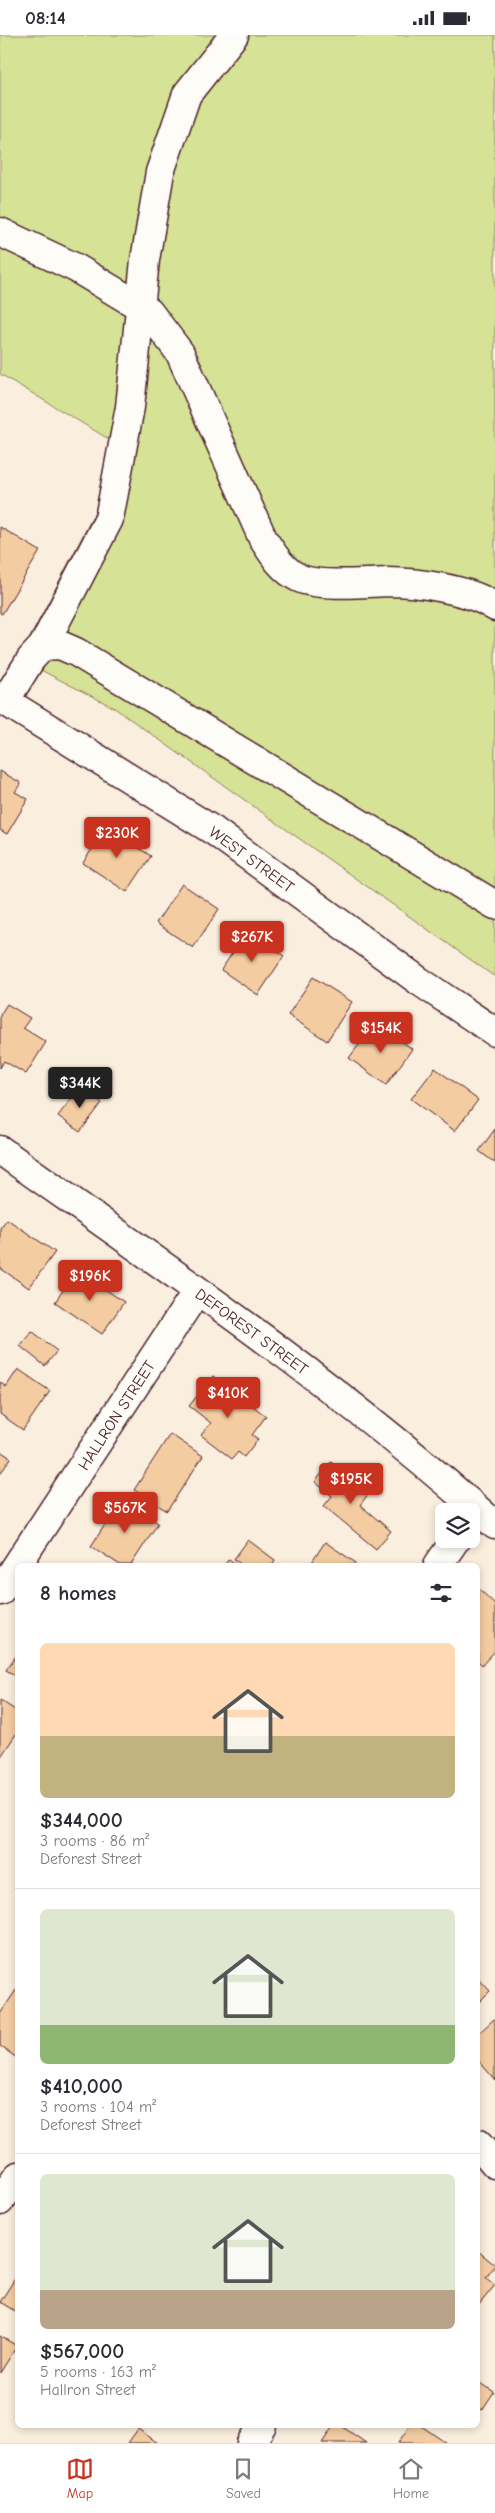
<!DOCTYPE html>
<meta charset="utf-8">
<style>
body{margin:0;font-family:"Comic Neue",sans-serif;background:#f2f2f3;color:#2b2b33;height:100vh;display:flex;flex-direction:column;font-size:19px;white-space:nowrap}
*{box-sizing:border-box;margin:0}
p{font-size:16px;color:#7c7c81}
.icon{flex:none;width:28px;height:28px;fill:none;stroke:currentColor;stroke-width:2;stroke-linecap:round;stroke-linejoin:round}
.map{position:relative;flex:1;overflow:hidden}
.panel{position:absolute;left:15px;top:1528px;width:465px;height:865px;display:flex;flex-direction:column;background:#fff;border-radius:8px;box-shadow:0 2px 8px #0003}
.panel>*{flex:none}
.controls{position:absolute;left:435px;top:1468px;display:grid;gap:10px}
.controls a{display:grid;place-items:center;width:45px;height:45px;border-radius:8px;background:#fff;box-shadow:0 2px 8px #0003;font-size:25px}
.price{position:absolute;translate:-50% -42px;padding:0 11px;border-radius:5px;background:#c8321e;color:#fff;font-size:16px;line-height:32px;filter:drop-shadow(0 1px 2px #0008)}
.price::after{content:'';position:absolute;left:50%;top:30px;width:15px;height:11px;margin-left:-8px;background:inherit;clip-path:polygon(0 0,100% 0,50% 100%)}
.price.current{background:#222;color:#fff}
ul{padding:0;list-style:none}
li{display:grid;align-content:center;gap:10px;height:265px;padding:0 25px}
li+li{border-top:1px solid #e1e1e2}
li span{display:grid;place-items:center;height:155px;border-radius:8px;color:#555}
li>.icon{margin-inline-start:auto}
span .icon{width:90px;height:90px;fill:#fffc;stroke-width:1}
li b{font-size:21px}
h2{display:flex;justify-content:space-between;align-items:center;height:60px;padding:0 25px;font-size:21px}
.status{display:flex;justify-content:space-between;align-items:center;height:35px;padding:0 25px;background:#fff;direction:ltr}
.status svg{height:14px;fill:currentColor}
.menu{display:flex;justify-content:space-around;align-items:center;height:70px;border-top:1px solid #e1e1e2;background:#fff;font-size:14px;color:#7c7c81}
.menu a{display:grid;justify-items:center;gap:2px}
.menu .current{color:#c8321e}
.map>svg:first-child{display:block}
</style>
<div class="status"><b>08:14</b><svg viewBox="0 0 49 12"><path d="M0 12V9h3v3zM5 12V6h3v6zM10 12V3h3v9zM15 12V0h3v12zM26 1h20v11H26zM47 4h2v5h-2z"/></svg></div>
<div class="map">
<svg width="495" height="2408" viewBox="0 0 495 2408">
<rect width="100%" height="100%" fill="#faeede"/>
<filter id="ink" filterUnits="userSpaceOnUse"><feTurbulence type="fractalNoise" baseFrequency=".02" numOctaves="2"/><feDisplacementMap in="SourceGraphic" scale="10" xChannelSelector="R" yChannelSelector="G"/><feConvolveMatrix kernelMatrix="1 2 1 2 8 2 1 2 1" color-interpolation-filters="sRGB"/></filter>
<g filter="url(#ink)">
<polygon fill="#d6e295" stroke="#908060" points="0,0 495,0 495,942 113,672 19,624 127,415 0,339"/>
<g fill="#f3cca2" stroke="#4a1f2b">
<polygon points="0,492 40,516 2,579 0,578"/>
<polygon points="0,736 21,748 15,757 28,764 7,799 0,795"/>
<polygon points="106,792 151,821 127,857 83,828"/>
<polygon points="182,849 219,874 193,913 156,888"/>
<polygon points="247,896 284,921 258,960 221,935"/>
<polygon points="313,942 352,967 327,1006 288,980"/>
<polygon points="7,969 30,983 23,993 46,1007 26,1039 4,1026 0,1033 0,980"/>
<polygon points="376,987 412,1014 386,1050 349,1023"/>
<polygon points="435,1033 478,1065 455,1096 411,1064"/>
<polygon points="81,1051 102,1068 80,1097 58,1081"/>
<polygon points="495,1094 495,1128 479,1116"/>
<polygon points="7,1184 55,1217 29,1253 0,1233 0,1193"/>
<polygon points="77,1235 124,1267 102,1299 55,1267"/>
<polygon points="32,1296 57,1316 45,1331 20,1311"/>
<polygon points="18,1334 50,1356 23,1395 0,1379 0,1347 6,1352"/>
<polygon points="213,1341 266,1381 252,1400 258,1404 244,1422 238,1417 232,1424 201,1400 211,1388 189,1371"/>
<polygon points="170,1399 203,1421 167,1476 134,1455"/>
<polygon points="0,1416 11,1423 0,1439"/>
<polygon points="331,1427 369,1458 360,1470 391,1496 376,1514 324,1471 332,1461 315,1447"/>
<polygon points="122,1464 158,1488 131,1530 120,1530 91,1511"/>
<polygon points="248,1505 275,1525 272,1530 242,1530 234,1524"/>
<polygon points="325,1507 356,1528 355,1530 310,1530"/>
<polygon points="229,1524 237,1530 224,1530"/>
<polygon points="478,1553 495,1569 495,1616 482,1630 478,1626"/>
<polygon points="18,1618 18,1642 6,1635"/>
<polygon points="0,1665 18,1677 18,1700 16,1699 0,1723"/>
<polygon points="478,1943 490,1956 478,1968"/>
<polygon points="16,1955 18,1957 17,2023 0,2011 0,1979"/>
<polygon points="494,1984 495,1985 495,2045 478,2025 478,1999"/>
<polygon points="478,2216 495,2230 486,2243 495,2250 478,2271"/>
<polygon points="18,2239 18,2278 0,2267"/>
<polygon points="0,2301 17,2311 0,2338"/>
<polygon points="478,2346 494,2357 482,2375 478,2372"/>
<polygon points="334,2390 340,2390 366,2408 322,2408"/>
<polygon points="410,2390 420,2390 446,2408 398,2408"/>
<polygon points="138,2394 158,2408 128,2408"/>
</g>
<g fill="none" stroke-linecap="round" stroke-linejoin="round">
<defs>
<g id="minor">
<path d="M0,197L76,233L149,277L180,318L263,504C273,519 282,535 299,543C317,552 366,548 387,547C417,547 470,554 495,572"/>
<polyline points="43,611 109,484 130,372 145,225 160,137 187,59 234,0"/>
<polyline points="0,663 214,796 419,946 495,997"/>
<polyline points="5,666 31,624 43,611 60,610 76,617 495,870"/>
<path d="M0,1115C169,1235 341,1352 495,1490"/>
<polyline points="438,1530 456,1504"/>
<polyline points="0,1556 197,1256"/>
<polyline points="478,2109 495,2129"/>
<polyline points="0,2166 18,2141"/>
<polyline points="251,2408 262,2390"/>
</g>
</defs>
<use href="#minor" stroke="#4a1f2b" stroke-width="31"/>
<use href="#minor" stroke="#fdfcf7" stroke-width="28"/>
</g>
</g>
<g text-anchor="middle" stroke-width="4.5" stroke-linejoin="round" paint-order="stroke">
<g font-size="16" fill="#4a1f2b" stroke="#fdfcf7">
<text transform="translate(252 824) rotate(36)" y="6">WEST STREET</text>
<text transform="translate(252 1296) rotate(36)" y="6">DEFOREST STREET</text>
<text transform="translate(116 1380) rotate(-57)" y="6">HALLRON STREET</text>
</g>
</g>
</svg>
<div class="controls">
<a><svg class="icon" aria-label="layers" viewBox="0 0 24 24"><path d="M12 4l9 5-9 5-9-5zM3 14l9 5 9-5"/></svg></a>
</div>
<b class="price" style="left:117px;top:824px">$230K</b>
<b class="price" style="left:252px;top:928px">$267K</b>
<b class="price" style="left:381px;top:1019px">$154K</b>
<b class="price current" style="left:80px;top:1074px">$344K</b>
<b class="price" style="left:90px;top:1267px">$196K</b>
<b class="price" style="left:228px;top:1384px">$410K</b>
<b class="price" style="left:351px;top:1470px">$195K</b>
<b class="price" style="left:125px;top:1499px">$567K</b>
<section class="panel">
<h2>8 homes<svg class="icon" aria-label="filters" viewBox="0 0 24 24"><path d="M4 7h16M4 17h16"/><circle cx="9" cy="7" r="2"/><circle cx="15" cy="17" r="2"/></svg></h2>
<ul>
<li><span style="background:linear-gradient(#ffd9b3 60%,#c2b280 0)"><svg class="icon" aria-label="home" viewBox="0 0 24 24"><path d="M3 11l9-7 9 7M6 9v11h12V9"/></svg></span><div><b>$344,000</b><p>3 rooms · 86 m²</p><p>Deforest Street</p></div></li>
<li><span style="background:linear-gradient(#dfe7d0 75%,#8fb573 0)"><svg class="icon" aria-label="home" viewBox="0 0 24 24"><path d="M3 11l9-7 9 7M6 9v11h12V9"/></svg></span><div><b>$410,000</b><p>3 rooms · 104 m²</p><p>Deforest Street</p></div></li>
<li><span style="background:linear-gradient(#dfe7d0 75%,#b9a48a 0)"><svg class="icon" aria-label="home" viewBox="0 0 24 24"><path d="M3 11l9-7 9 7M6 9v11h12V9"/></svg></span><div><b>$567,000</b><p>5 rooms · 163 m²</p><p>Hallron Street</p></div></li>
</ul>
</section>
</div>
<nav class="menu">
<a class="current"><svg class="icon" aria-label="map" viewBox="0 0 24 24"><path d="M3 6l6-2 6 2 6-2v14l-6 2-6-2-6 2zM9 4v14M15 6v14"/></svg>Map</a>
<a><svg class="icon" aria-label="saved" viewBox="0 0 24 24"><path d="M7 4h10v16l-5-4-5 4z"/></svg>Saved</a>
<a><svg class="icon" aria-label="home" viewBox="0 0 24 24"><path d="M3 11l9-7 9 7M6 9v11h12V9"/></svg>Home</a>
</nav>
